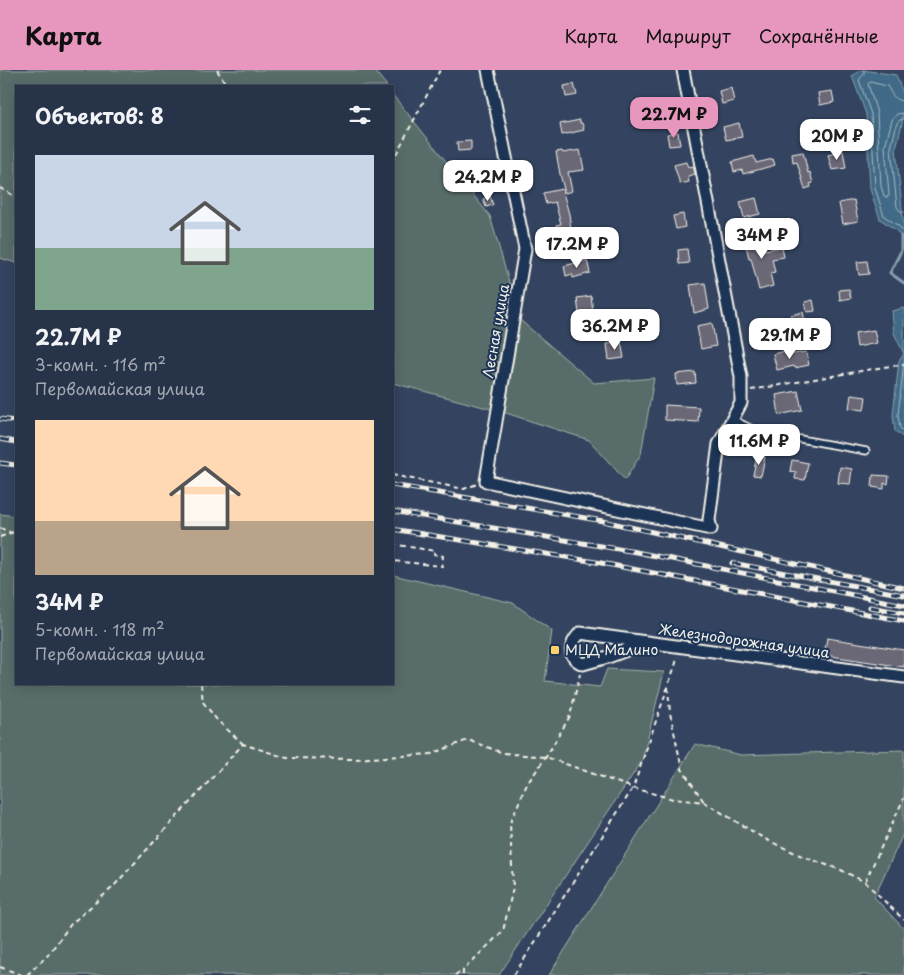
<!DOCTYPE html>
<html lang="ru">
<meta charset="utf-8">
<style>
body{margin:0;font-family:"Playpen Sans",sans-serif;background:#333f52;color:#f1f3f6;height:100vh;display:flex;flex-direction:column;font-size:19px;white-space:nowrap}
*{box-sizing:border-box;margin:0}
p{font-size:16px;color:#a4aab4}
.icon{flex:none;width:28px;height:28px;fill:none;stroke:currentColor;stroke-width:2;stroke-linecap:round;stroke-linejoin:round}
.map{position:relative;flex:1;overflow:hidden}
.sheet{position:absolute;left:15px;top:15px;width:379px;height:600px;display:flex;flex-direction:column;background:#273348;border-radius:0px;box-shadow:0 2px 12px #0003,0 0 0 1px #434e60}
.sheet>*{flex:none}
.price{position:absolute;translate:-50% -42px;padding:0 11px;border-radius:10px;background:#fff;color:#222;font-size:16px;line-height:32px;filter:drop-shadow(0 1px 2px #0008)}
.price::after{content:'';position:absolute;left:50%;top:30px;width:15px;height:11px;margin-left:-8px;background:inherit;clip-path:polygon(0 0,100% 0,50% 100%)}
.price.active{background:#e797bd;color:#111}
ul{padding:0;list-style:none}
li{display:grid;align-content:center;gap:10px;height:265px;padding:0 20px}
li span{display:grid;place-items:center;height:155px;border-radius:0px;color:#555}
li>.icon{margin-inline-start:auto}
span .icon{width:90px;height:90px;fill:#fffc;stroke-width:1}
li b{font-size:21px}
h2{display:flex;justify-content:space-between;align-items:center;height:60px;padding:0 20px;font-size:21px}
header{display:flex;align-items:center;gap:30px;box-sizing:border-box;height:70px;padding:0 25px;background:#e797bd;color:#111}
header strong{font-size:24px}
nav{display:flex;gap:28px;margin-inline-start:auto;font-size:18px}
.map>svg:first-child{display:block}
</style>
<header>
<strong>Карта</strong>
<nav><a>Карта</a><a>Маршрут</a><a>Сохранённые</a></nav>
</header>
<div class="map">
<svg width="904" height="905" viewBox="0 0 904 905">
<rect width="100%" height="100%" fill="#344460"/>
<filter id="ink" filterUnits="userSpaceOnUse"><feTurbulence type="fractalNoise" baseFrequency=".02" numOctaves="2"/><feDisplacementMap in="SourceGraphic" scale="10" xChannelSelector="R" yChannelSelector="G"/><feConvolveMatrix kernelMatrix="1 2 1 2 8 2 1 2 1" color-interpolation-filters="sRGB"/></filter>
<g filter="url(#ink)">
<g fill="#586d69" stroke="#a6afa8">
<polygon points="0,0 374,0 387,16 16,16 16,193 0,188"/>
<polygon points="392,24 490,146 520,250 594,313 654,308 641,384 625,410 589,370 506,343 393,313"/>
<polygon points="0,444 16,446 16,614 392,614 393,505 513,533 552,561 545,611 600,617 607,599 664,602 642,691 499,905 0,905"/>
<polygon points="695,674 741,685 904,680 904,762 874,827 904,859 904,905 549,905"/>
</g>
<g fill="#3f6a87" stroke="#87a0ae">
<polygon points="862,0 896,5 904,26 902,54 896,78 904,160 904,167 902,169 897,161 880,149 870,119 866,44 852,6"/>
<polygon points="904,238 904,284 894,263 892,241"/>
<polygon points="904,284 904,368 895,361 893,345 899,291"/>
</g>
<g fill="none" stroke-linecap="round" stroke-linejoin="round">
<g stroke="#acbbc1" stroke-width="1">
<polyline points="864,0 864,4 859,10 871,44 875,118 884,146 900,157 904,163"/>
<path d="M904,31C893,31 892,23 887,16L870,12L868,14L877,43L881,116L884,126L886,127H888L889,125L885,76L892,50L897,44L904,43"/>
<polyline points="904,49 900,50 897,53 891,78 897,137 900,141 904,142"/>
<polyline points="904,292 898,345 900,358 904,362"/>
</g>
<polyline stroke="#87a0ae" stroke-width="3" points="901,166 901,181 890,203 904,213"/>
</g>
<g fill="#6b6776" stroke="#f4f1e8">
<polygon points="574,14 577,25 566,27 564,16"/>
<polygon points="731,18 734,31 722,34 719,21"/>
<polygon points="832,21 834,32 820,35 818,23"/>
<polygon points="652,31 655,44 643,46 640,35"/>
<polygon points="681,36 686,55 676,57 672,39"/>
<polygon points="580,50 580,53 582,53 584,60 562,65 560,54"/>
<polygon points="846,50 849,61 837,64 834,53"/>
<polygon points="739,53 742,67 726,70 723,57"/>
<polygon points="678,62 680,75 669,76 667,64"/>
<polygon points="471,71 471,80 458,81 457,72"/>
<polygon points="580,80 584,100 568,102 572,121 565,123 560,104 556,82 562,81 563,83"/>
<polygon points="843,81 846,98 832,100 828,85"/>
<polygon points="803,82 808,103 810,102 813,113 810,114 811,117 805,119 797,92 793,93 792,84"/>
<polygon points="754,86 756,93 773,89 775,95 743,104 742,100 734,102 732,92"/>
<polygon points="686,92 688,97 693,96 695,104 688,106 689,112 680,114 674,95"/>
<polygon points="562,119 569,144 573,173 559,176 556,155 561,154 555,132 546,134 543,123"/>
<polygon points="490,126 493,135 486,137 483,129"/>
<polygon points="756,128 760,144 744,148 740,132"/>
<polygon points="854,130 858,151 843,154 839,133"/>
<polygon points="683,144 685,157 676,159 673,146"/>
<polygon points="760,163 764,180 782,177 784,187 772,189 775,202 770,203 773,216 759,220 751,188 749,188 744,168"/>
<polygon points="687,179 689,193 679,194 678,180"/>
<polygon points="587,190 590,203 573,208 572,204 566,206 564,196"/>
<polygon points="867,191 869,204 859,205 857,192"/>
<polygon points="705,213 709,239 694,243 690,215"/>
<polygon points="849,219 851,228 840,230 839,220"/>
<polygon points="591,226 593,242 579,244 577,228"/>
<polygon points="813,230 815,241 807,242 805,232"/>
<polygon points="803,242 806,257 794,259 791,245"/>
<polygon points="712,253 716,276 701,279 697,256"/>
<polygon points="874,260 877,273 857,277 855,263"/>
<polygon points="621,272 624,288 609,290 607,274"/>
<polygon points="785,281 786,285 806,282 809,295 795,298 794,296 777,300 773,284"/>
<polygon points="695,302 696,313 677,315 676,304"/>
<polygon points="798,321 802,340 779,345 776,325"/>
<polygon points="851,325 866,327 864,340 849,338"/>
<polygon points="665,335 699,337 698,352 665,350"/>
<polygon points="757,385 765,387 761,406 753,405"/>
<polygon points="792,390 808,393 805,410 795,409 796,402 790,401"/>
<polygon points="840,397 852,399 850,414 838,413"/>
<polygon points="873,405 889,406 888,414 884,413 884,419 872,417"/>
<polygon points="827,568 904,580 904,597 824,585"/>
</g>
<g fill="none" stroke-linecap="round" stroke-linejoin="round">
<defs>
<polyline id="service" points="732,349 756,361 866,381"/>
<g id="minor">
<polyline points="488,0 525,179 486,411 711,459 709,450 719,374 741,333 741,307 683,0"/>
<path d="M645,573L608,587L583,594C567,587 569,575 580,563L904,607"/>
</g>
</defs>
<use href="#service" stroke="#f4f1e8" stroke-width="9"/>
<use href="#minor" stroke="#f4f1e8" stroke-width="15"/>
<g stroke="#f4f1e8" stroke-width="2" stroke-dasharray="5 4" stroke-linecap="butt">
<polyline points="217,0 224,11 226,16"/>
<polyline points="392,92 440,0"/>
<polyline points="0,118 16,127"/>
<polyline points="751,320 890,296 904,295"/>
<polyline points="392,405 464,419 477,414"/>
<polyline points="0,458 12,463 16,463"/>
<polyline points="0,467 16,461"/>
<polyline points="392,474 435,481 434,484 443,486 442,496 392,491"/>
<polyline points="201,614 203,632 217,650 243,674"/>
<polyline points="668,617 670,643 682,699 704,732"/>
<polyline points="865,812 904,728"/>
<polyline points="0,897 22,905"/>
<polyline points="27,905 48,885 71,854 112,818 243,674 287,688 355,689 431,684 468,670 503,683 546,687 633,718 673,729 704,732 765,769 804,787 841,800 865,812 904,850"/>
<polyline points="455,905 463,900"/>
<polyline points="463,905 463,900 503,861 513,818 510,753 527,714 546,687 570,646 580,604"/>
<polyline points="514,905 633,718 678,587"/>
</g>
<use href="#service" stroke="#1d3557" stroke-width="5.5"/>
<use href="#minor" stroke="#1d3557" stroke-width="11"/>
<defs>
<g id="rail">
<polyline points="0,349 16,351"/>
<polyline points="0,369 16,372"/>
<polyline points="0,393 16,395"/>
<polyline points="392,415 603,451 904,518"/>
<polyline points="392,441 636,482 904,535"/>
<polyline points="392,459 596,492 904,551"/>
<polyline points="732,493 904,525"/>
<polyline points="870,537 904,543"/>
</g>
</defs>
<use href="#rail" stroke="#f4f1e8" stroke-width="5"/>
<use href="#rail" stroke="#1d3557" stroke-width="3" stroke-dasharray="9" stroke-linecap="butt"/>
</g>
</g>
<rect fill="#ffd166" stroke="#1d3557" stroke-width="2" x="550" y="575" width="10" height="10" rx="2.5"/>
<g text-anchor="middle" stroke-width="4" stroke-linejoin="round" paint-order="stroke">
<g font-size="14" fill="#f4f1e8" stroke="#1d3557">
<text transform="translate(496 261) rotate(-80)" y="5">Лесная улица</text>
<text transform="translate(744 571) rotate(8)" y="5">Железнодорожная улица</text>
</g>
<g font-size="14" fill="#f4f1e8" stroke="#1d3557" text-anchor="start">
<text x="565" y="585">МЦД Малино</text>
</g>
</g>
</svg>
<b class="price active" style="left:674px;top:69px">22.7M ₽</b>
<b class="price" style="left:837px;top:91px">20M ₽</b>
<b class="price" style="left:488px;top:132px">24.2M ₽</b>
<b class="price" style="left:762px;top:190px">34M ₽</b>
<b class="price" style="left:577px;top:199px">17.2M ₽</b>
<b class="price" style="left:615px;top:281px">36.2M ₽</b>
<b class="price" style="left:790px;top:290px">29.1M ₽</b>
<b class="price" style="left:759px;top:396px">11.6M ₽</b>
<section class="sheet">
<h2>Объектов: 8<svg class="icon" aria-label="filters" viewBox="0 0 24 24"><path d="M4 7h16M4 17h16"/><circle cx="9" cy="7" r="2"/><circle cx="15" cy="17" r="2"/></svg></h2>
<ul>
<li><span style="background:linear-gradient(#c9d6e8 60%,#7fa58c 0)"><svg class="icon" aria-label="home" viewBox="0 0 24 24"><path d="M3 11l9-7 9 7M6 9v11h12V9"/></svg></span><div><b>22.7M ₽</b><p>3-комн. · 116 m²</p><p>Первомайская улица</p></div></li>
<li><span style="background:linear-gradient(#ffd9b3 65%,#b9a48a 0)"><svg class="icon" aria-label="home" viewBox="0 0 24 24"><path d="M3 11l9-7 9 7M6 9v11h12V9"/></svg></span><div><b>34M ₽</b><p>5-комн. · 118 m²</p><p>Первомайская улица</p></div></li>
</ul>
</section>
</div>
